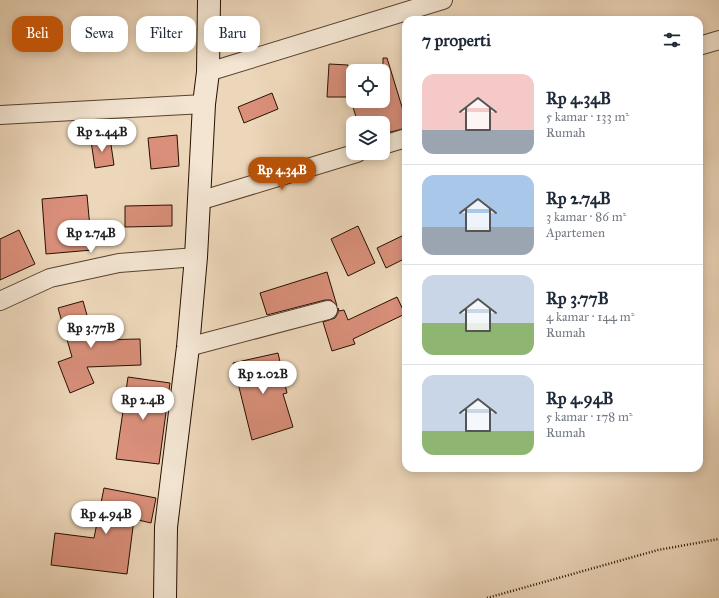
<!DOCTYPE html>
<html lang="id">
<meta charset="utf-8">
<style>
body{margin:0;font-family:"IM FELL Great Primer",serif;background:#f2f2f3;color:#1f2937;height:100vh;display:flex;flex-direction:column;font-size:15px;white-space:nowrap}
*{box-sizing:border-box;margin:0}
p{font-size:13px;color:#747a83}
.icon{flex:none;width:22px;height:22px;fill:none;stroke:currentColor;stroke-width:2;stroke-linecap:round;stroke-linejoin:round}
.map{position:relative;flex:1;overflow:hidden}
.details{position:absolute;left:402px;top:16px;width:301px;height:456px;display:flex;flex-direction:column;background:#fff;border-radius:12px;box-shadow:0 2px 10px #0003}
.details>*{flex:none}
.top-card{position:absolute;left:12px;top:16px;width:330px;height:36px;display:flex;gap:8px}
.fabs{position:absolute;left:346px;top:64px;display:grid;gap:8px}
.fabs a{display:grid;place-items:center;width:44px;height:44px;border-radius:8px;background:#fff;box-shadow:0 2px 10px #0003;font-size:20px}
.price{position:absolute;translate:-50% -34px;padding:0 9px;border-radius:14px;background:#fff;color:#222;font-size:13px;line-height:26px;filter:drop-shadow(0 1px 2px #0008)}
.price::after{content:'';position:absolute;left:50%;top:24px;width:12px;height:9px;margin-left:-6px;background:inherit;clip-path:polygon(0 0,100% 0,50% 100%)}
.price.selected{background:#b45309;color:#fff}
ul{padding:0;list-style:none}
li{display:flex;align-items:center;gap:12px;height:100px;padding:0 20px}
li+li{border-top:1px solid #e0e1e3}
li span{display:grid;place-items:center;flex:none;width:112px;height:80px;border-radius:12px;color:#555}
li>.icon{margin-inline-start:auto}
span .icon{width:48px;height:48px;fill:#fffc;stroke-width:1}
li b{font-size:17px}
h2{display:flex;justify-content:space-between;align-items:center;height:48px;padding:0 20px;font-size:17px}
.pill{padding:0 14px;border-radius:12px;background:#fff;box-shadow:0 2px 10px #0003;font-size:14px;line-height:36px}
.pill.selected{background:#b45309;color:#fff}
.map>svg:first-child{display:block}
</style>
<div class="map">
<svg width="719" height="598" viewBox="0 0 719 598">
<rect width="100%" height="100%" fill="#edd7ba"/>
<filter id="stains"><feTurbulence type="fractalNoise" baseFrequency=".005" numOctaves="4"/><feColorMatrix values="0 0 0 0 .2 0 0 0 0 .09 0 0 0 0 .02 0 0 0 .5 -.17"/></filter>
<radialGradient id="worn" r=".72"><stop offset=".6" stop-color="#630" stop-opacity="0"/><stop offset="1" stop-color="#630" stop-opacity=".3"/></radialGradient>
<g fill="#d98f7a" stroke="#271000">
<polygon points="383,58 387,58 406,120 406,128 383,134 383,123 358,123 351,101 383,101"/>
<polygon points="329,64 348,65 347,97 327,97"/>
<polygon points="272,93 278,109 244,123 238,107"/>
<polygon points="177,135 179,166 151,169 148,138"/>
<polygon points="110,138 114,165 95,168 91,141"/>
<polygon points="87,195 92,250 46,254 42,199"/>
<polygon points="172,205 172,226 125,227 125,206"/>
<polygon points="358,226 375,263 348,276 331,239"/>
<polygon points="19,230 35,264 0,280 0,239"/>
<polygon points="406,234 406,258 386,268 377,248"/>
<polygon points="327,272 337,306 331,300 325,300 267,315 260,293"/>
<polygon points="397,297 405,314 353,339 355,344 332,351 323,322 335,318 338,313 338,308 339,311 344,310 348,320"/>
<polygon points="83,301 94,340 140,339 141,365 87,367 94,383 70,393 58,362 72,357 58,308"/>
<polygon points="278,353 287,393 283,394 293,427 252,440 233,363"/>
<polygon points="128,377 170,383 159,464 116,459"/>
<polygon points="104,488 156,498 151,523 134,519 127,574 51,565 55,533 94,538"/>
</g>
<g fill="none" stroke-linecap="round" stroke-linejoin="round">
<defs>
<g id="street">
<polyline points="699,46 719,40"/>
<polyline points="208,72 443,0"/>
<polyline points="0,115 204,104"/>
<polyline points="383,145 406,138"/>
<polyline points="199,201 357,153"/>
<polyline points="0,301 50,278 119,263 196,257"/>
<polyline points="188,347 328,310"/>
</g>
<polyline id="secondary" points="165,598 166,527 188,347 196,257 204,104 208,72 209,0"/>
</defs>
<use href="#street" stroke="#58422e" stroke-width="20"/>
<use href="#secondary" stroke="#271000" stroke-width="24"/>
<polyline stroke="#271000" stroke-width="2.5" stroke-dasharray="1 2" stroke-linecap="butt" points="487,598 658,550 719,539"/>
<use href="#street" stroke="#f3e5d2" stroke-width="18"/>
<use href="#secondary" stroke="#f3e5d2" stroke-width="22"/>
</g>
<rect width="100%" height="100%" filter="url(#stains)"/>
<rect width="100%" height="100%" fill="url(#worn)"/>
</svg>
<div class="fabs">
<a><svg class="icon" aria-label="locate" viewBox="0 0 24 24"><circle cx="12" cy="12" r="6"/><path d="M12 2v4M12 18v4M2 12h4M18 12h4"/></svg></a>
<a><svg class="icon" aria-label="layers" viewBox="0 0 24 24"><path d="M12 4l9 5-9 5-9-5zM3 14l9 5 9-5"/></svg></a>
</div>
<b class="price" style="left:102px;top:153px">Rp 2.44B</b>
<b class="price selected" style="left:282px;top:191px">Rp 4.34B</b>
<b class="price" style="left:91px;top:254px">Rp 2.74B</b>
<b class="price" style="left:91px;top:349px">Rp 3.77B</b>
<b class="price" style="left:263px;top:395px">Rp 2.02B</b>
<b class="price" style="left:143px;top:421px">Rp 2.4B</b>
<b class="price" style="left:106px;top:535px">Rp 4.94B</b>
<div class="top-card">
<a class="pill selected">Beli</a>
<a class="pill">Sewa</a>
<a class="pill">Filter</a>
<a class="pill">Baru</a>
</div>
<section class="details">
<h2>7 properti<svg class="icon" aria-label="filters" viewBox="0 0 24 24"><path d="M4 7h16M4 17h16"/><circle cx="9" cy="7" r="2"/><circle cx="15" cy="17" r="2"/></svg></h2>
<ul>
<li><span style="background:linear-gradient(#f6c9c9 70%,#9aa5b1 0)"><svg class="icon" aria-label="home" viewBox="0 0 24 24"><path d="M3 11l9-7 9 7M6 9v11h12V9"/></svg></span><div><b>Rp 4.34B</b><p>5 kamar · 133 m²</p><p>Rumah</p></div></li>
<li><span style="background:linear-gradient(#a9c7e8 65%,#9aa5b1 0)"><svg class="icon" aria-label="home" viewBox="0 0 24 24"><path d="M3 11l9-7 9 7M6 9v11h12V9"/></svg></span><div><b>Rp 2.74B</b><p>3 kamar · 86 m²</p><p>Apartemen</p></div></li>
<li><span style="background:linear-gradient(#c9d6e8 60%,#8fb573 0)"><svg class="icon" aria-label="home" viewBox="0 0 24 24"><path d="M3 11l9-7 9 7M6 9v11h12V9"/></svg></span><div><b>Rp 3.77B</b><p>4 kamar · 144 m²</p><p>Rumah</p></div></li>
<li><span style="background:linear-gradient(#c9d6e8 70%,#8fb573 0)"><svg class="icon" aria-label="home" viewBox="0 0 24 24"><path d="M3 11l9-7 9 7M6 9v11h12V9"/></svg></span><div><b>Rp 4.94B</b><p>5 kamar · 178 m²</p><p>Rumah</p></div></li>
</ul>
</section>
</div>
